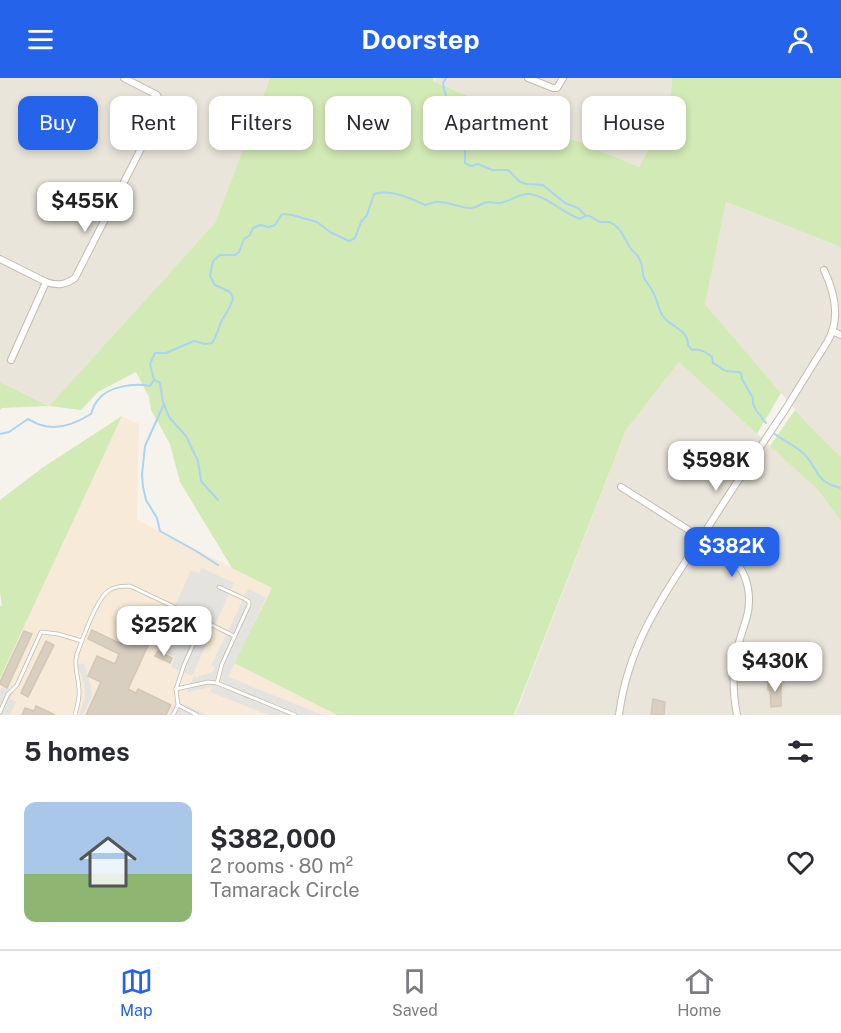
<!DOCTYPE html>
<meta charset="utf-8">
<style>
body{margin:0;font-family:"Public Sans",sans-serif;background:#f2f2f3;color:#2b2b33;height:100vh;display:flex;flex-direction:column;font-size:22px;white-space:nowrap}
*{box-sizing:border-box;margin:0}
p{font-size:20px;color:#7c7c81}
.icon{flex:none;width:33px;height:33px;fill:none;stroke:currentColor;stroke-width:2;stroke-linecap:round;stroke-linejoin:round}
.map{position:relative;height:637px;overflow:hidden}
.sheet{display:flex;flex-direction:column;background:#fff;flex:1}
.sheet>*{flex:none}
.hud{position:absolute;left:18px;top:18px;width:806px;height:54px;display:flex;gap:12px}
.price{position:absolute;translate:-50% -51px;padding:0 14px;border-radius:12px;background:#fff;color:#222;font-size:20px;line-height:39px;filter:drop-shadow(0 2px 3px #0008)}
.price::after{content:'';position:absolute;left:50%;top:36px;width:18px;height:14px;margin-left:-9px;background:inherit;clip-path:polygon(0 0,100% 0,50% 100%)}
.price.on{background:#2563eb;color:#fff}
ul{padding:0;list-style:none}
li{display:flex;align-items:center;gap:18px;height:150px;padding:0 24px}
li span{display:grid;place-items:center;flex:none;width:168px;height:120px;border-radius:12px;color:#555}
li>.icon{margin-inline-start:auto}
span .icon{width:72px;height:72px;fill:#fffc;stroke-width:1}
li b{font-size:26px}
h2{display:flex;justify-content:space-between;align-items:center;height:72px;padding:0 24px;font-size:26px}
.pill{padding:0 21px;border-radius:12px;background:#fff;box-shadow:0 3px 9px #0003;font-size:21px;line-height:54px}
.pill.on{background:#2563eb;color:#fff}
header{display:flex;justify-content:space-between;align-items:center;height:78px;padding:0 24px;background:#2563eb;color:#fff;font-size:27px;font-weight:700}
.dock{display:flex;justify-content:space-around;align-items:center;height:84px;border-top:2px solid #e1e1e2;background:#fff;font-size:16px;color:#7c7c81}
.dock a{display:grid;justify-items:center;gap:3px}
.dock .on{color:#2563eb}
.map>svg:first-child{display:block}
</style>
<header><svg class="icon" aria-label="menu" viewBox="0 0 24 24"><path d="M4 6h16M4 12h16M4 18h16"/></svg>Doorstep<svg class="icon" aria-label="person" viewBox="0 0 24 24"><circle cx="12" cy="8" r="4"/><path d="M4 21q1-7 8-7t8 7"/></svg></header>
<div class="map">
<svg width="841" height="637" viewBox="0 0 841 637">
<rect width="100%" height="100%" fill="#f6f3ec"/>
<g fill="#eae5da">
<polygon points="0,0 270,0 215,145 49,328 0,304"/>
<polygon points="436,0 672,0 670,30 639,89 434,3"/>
<polygon points="726,124 841,169 841,379 805,343 705,226"/>
<polygon points="679,284 817,411 841,443 841,637 515,637 626,352"/>
</g>
<polygon fill="#f7ead8" points="122,338 139,346 137,442 272,510 234,585 337,637 0,637 0,600"/>
<g fill="#d2eab5">
<polygon points="270,0 434,0 433,3 639,89 670,30 672,0 841,0 841,169 726,124 705,226 781,315 757,356 679,284 626,352 514,637 337,637 234,585 272,510 232,490 180,404 170,366 151,332 149,319 136,294 98,314 81,332 49,328 2,330 0,332 0,304 49,328 215,145"/>
<polygon points="795,332 805,343 841,379 841,443 817,411 770,368"/>
<polygon points="122,338 0,600 0,528 2,528 0,514 0,422 42,390"/>
</g>
<g fill="#e5e3e0">
<polygon points="202,490 234,505 192,598 171,589 175,579 156,571 191,492 199,495"/>
<polygon points="248,511 266,520 228,599 323,637 269,637 210,614 212,609 187,614 194,598 198,600 199,598 213,594 215,589 211,588"/>
<polygon points="84,585 92,612 91,621 83,636 79,637 85,620 84,606 78,587"/>
<polygon points="2,609 14,614 10,621 16,624 10,637 0,637 0,613"/>
<polygon points="185,627 207,637 169,637 173,629"/>
</g>
<g fill="none" stroke-linecap="round" stroke-linejoin="round">
<g stroke="#a9d4f2" stroke-width="2">
<path d="M446,0L443,5C445,22 454,36 467,48L466,55L462,68L465,73V85L471,88L478,86L492,92H508L520,104L527,106L543,107L565,125L578,130L586,138"/>
<polyline points="155,302 160,305 163,324 169,339 186,358 198,383 201,403 218,422"/>
<polyline points="164,326 145,368 142,397 143,409 146,422 157,440 160,453 196,473 218,487"/>
<path d="M0,356L9,354L28,341C32,343 37,346 41,347C58,353 78,344 91,336C93,331 94,326 98,322C108,308 134,305 150,308L154,302L150,286L155,275H166L194,263L205,266L212,265C217,258 218,250 222,242C227,234 231,229 233,220L230,214L215,207L210,198L213,183L220,177H235L239,174L244,161L250,157L253,150L260,147L269,149L275,147L282,136L292,137L317,144L330,154L349,163L355,160L361,144L367,137L374,116C392,111 409,120 425,127C430,126 435,123 439,124C450,124 460,130 471,130C477,130 479,127 484,125C489,123 493,125 498,125C509,125 518,115 529,116C547,118 563,135 580,141C591,134 590,140 600,144C602,144 607,144 609,144C620,148 624,159 629,168C632,174 638,176 640,182C643,188 642,195 644,200C646,204 650,208 652,212C656,219 658,226 660,233C666,249 688,249 688,267L692,272C699,270 706,274 712,279L713,285C718,287 720,290 724,292C729,295 735,292 741,295L742,301L753,320V326L756,332L766,345"/>
<path d="M775,356C784,363 795,368 803,375C819,390 814,404 841,410"/>
</g>
</g>
<g fill="#d8cfc1" stroke="#d3c7b4" stroke-width="1.5">
<polygon points="135,536 158,546 128,611 136,615 138,611 171,627 166,637 86,637 101,604 88,598 97,578 115,586 119,576 88,561 92,552 121,566"/>
<polygon points="24,553 32,556 7,610 0,606 0,604"/>
<polygon points="46,563 54,567 28,619 21,615"/>
<polygon points="158,573 172,580 170,585 155,578"/>
<polygon points="781,603 781,628 771,629 770,612 768,612 768,604"/>
<polygon points="653,621 665,624 664,637 651,637"/>
<polygon points="36,628 55,637 22,637 25,630 34,633"/>
</g>
<g fill="none" stroke-linecap="round" stroke-linejoin="round">
<defs>
<g id="lane">
<polyline points="204,543 234,558"/>
<polyline points="217,605 222,586 249,527 249,524 245,521 219,509"/>
<polyline points="178,627 197,637"/>
<polyline points="0,634 8,616 17,607 41,554 58,556 82,563"/>
<path d="M75,637C77,629 80,620 79,612C79,599 73,589 77,576C82,562 97,521 108,513C115,508 122,508 130,508L204,543L184,587L176,611L208,604L217,605L295,637"/>
<polyline points="173,637 178,627 176,611"/>
</g>
<g id="street">
<polyline points="528,0 553,10 557,10 563,0"/>
<path d="M0,181L46,204C58,208 65,207 75,200L153,47L159,29V21L157,17L124,0"/>
<polyline points="832,253 841,257"/>
<polyline points="11,282 46,204"/>
<path d="M621,409C643,423 665,437 687,451C704,462 731,476 742,493C749,506 751,523 747,538C744,550 739,561 737,573C732,594 733,616 737,637"/>
<path d="M619,637C628,565 666,513 705,454C731,413 758,372 785,332C795,316 804,301 814,285C820,275 828,265 832,254C839,234 833,211 824,192"/>
</g>
</defs>
<use href="#lane" stroke="#c2bbae" stroke-width="4.5"/>
<use href="#street" stroke="#c2bbae" stroke-width="8"/>
<use href="#lane" stroke="#fff" stroke-width="3"/>
<use href="#street" stroke="#fff" stroke-width="6"/>
</g>
</svg>
<b class="price" style="left:85px;top:155px">$455K</b>
<b class="price" style="left:716px;top:414px">$598K</b>
<b class="price on" style="left:732px;top:500px">$382K</b>
<b class="price" style="left:164px;top:579px">$252K</b>
<b class="price" style="left:775px;top:615px">$430K</b>
<div class="hud">
<a class="pill on">Buy</a>
<a class="pill">Rent</a>
<a class="pill">Filters</a>
<a class="pill">New</a>
<a class="pill">Apartment</a>
<a class="pill">House</a>
</div>
</div>
<section class="sheet">
<h2>5 homes<svg class="icon" aria-label="filters" viewBox="0 0 24 24"><path d="M4 7h16M4 17h16"/><circle cx="9" cy="7" r="2"/><circle cx="15" cy="17" r="2"/></svg></h2>
<ul>
<li><span style="background:linear-gradient(#a9c7e8 60%,#8fb573 0)"><svg class="icon" aria-label="home" viewBox="0 0 24 24"><path d="M3 11l9-7 9 7M6 9v11h12V9"/></svg></span><div><b>$382,000</b><p>2 rooms · 80 m²</p><p>Tamarack Circle</p></div><svg class="icon" aria-label="heart" viewBox="0 0 24 24"><path d="M12 20l-8-8c-3-5 5-10 8-4 3-6 11-1 8 4z"/></svg></li>
</ul>
</section>
<nav class="dock">
<a class="on"><svg class="icon" aria-label="map" viewBox="0 0 24 24"><path d="M3 6l6-2 6 2 6-2v14l-6 2-6-2-6 2zM9 4v14M15 6v14"/></svg>Map</a>
<a><svg class="icon" aria-label="saved" viewBox="0 0 24 24"><path d="M7 4h10v16l-5-4-5 4z"/></svg>Saved</a>
<a><svg class="icon" aria-label="home" viewBox="0 0 24 24"><path d="M3 11l9-7 9 7M6 9v11h12V9"/></svg>Home</a>
</nav>
